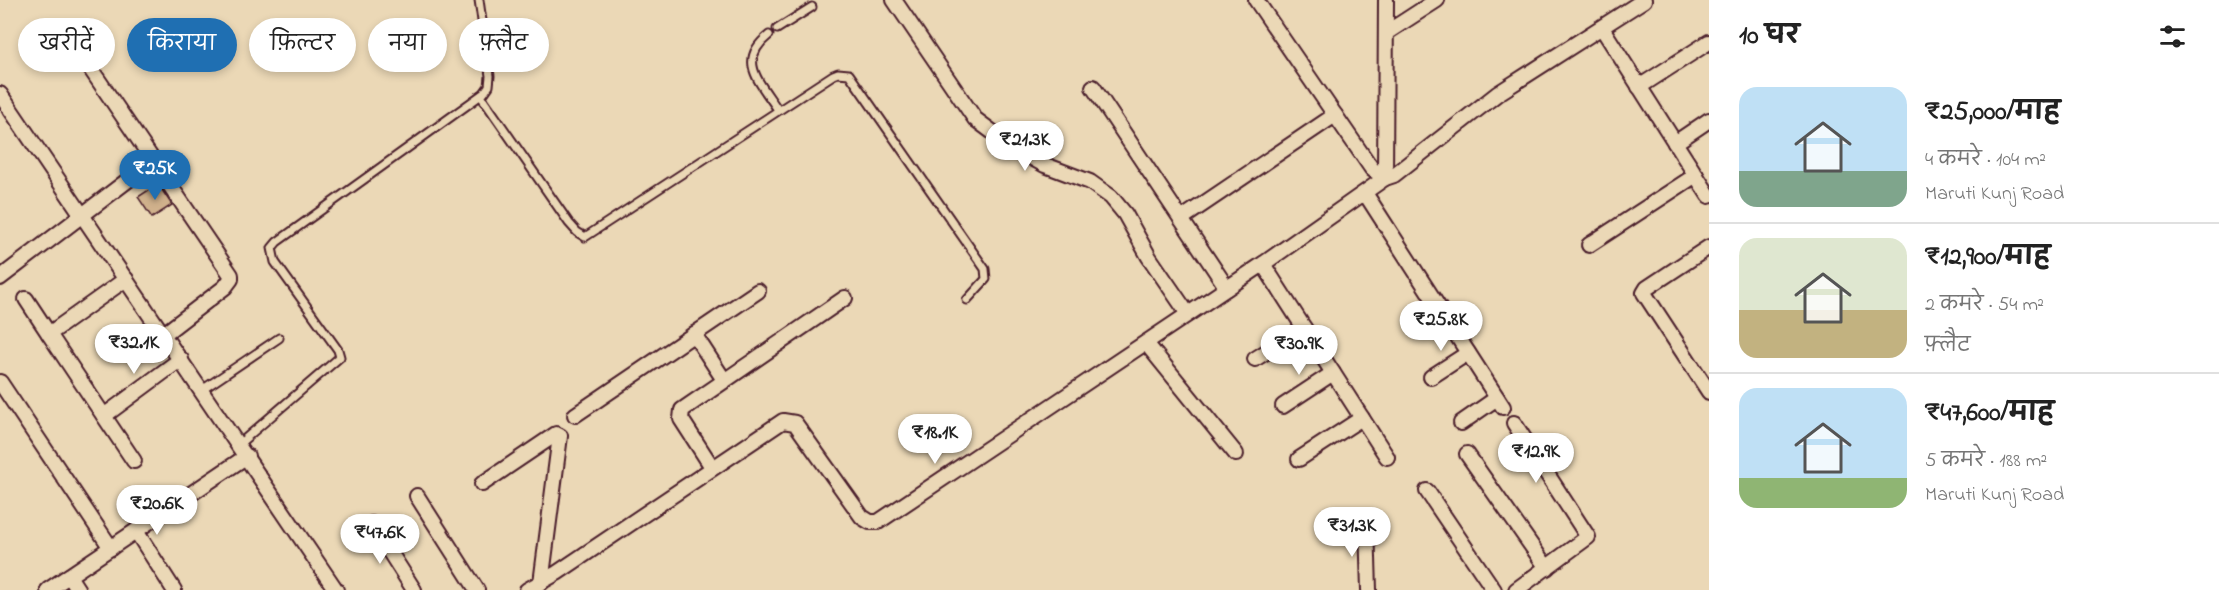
<!DOCTYPE html>
<html lang="hi">
<meta charset="utf-8">
<style>
body{margin:0;font-family:"Indie Flower","Playpen Sans Deva",sans-serif;background:#f2f2f2;color:#222;height:100vh;display:flex;flex-direction:column;font-size:22px;white-space:nowrap}
*{box-sizing:border-box;margin:0}
p{font-size:20px;color:#767676}
.icon{flex:none;width:33px;height:33px;fill:none;stroke:currentColor;stroke-width:2;stroke-linecap:round;stroke-linejoin:round}
.map{position:relative;flex:1;overflow:hidden}
.side{display:flex;flex-direction:column;background:#fff;width:510px}
.side>*{flex:none}
.guide{position:absolute;left:18px;top:18px;width:570px;height:54px;display:flex;gap:12px}
.price{position:absolute;translate:-50% -51px;padding:0 14px;border-radius:21px;background:#fff;color:#222;font-size:20px;line-height:39px;filter:drop-shadow(0 2px 3px #0008)}
.price::after{content:'';position:absolute;left:50%;top:36px;width:18px;height:14px;margin-left:-9px;background:inherit;clip-path:polygon(0 0,100% 0,50% 100%)}
.price.on{background:#1f6fb2;color:#fff}
ul{padding:0;list-style:none}
li{display:flex;align-items:center;gap:18px;height:150px;padding:0 30px}
li+li{border-top:2px solid #e0e0e0}
li span{display:grid;place-items:center;flex:none;width:168px;height:120px;border-radius:18px;color:#555}
li>.icon{margin-inline-start:auto}
span .icon{width:72px;height:72px;fill:#fffc;stroke-width:1}
li b{font-size:26px}
h2{display:flex;justify-content:space-between;align-items:center;height:72px;padding:0 30px;font-size:26px}
.tag{padding:0 21px;border-radius:27px;background:#fff;box-shadow:0 3px 9px #0003;font-size:21px;line-height:54px}
.tag.on{background:#1f6fb2;color:#fff}
main{display:flex;flex:1;min-height:0}
.map>svg:first-child{display:block}
</style>
<main>
<div class="map">
<svg width="1709" height="590" viewBox="0 0 1709 590">
<rect width="100%" height="100%" fill="#ebd8b6"/>
<filter id="ink" filterUnits="userSpaceOnUse"><feTurbulence type="fractalNoise" baseFrequency=".0167" numOctaves="2"/><feDisplacementMap in="SourceGraphic" scale="12" xChannelSelector="R" yChannelSelector="G"/><feConvolveMatrix kernelMatrix="1 2 1 2 8 2 1 2 1" color-interpolation-filters="sRGB"/></filter>
<g filter="url(#ink)">
<polygon fill="#d0b18c" stroke="#4a1f2b" stroke-width="1.5" points="158,184 172,205 152,218 138,197"/>
<g fill="none" stroke-linecap="round" stroke-linejoin="round">
<defs>
<g id="lane">
<polyline points="777,29 812,7"/>
<path d="M769,35C736,61 760,82 778,110"/>
<polyline points="481,96 569,223 577,232 585,237 833,75 838,73 849,74 985,269 986,279 967,300"/>
<polyline points="202,390 279,338"/>
<polyline points="239,444 340,357 338,350 275,262 272,248 277,242 484,93 489,86 490,76 479,0"/>
</g>
<g id="street">
<polyline points="894,0 975,119 1014,148 1045,165 1090,182 1111,197 1125,214 1149,257 1188,314"/>
<polyline points="1256,0 1372,169 1385,178 1394,175 1497,94 1644,0"/>
<polyline points="1602,28 1709,196"/>
<polyline points="1386,33 1437,0"/>
<polyline points="86,62 231,275 231,279 225,287 164,334"/>
<polyline points="1093,87 1227,288"/>
<polyline points="1639,87 1709,42"/>
<polyline points="0,94 336,590"/>
<polyline points="1675,143 1709,120"/>
<polyline points="1365,193 1503,407"/>
<polyline points="1181,219 1335,115"/>
<polyline points="1589,245 1696,175"/>
<polyline points="1709,247 1647,288 1644,293 1709,392"/>
<polyline points="1263,264 1387,457"/>
<polyline points="0,278 153,161"/>
<polyline points="126,279 49,334 134,461"/>
<polyline points="26,299 49,334"/>
<polyline points="694,334 724,380"/>
<polyline points="1146,343 1236,454"/>
<polyline points="1255,359 1304,328"/>
<polyline points="1431,377 1468,353"/>
<polyline points="0,382 111,548"/>
<polyline points="1283,406 1333,373"/>
<polyline points="575,415 758,291"/>
<polyline points="104,416 181,359"/>
<polyline points="1461,423 1497,398"/>
<polyline points="1514,423 1588,537 1516,590"/>
<polyline points="1467,454 1547,568"/>
<polyline points="1299,459 1362,418"/>
<polyline points="712,467 681,419 682,410 845,298"/>
<polyline points="482,484 556,434 560,436 541,583"/>
<polyline points="1427,491 1494,590"/>
<polyline points="417,496 477,590"/>
<polyline points="372,524 414,590"/>
<polyline points="1367,525 1369,590"/>
<polyline points="136,531 174,590"/>
<polyline points="69,576 78,590"/>
<polyline points="48,590 247,456"/>
<polyline points="527,590 557,573 783,421 795,423 862,517 870,522 878,522 1263,264 1385,178 1386,0"/>
</g>
</defs>
<use href="#lane" stroke="#4a1f2b" stroke-width="11"/>
<use href="#street" stroke="#4a1f2b" stroke-width="18"/>
<use href="#lane" stroke="#ebd8b6" stroke-width="7"/>
<use href="#street" stroke="#ebd8b6" stroke-width="14"/>
</g>
</g>
</svg>
<b class="price" style="left:1025px;top:172px">₹21.3K</b>
<b class="price on" style="left:155px;top:201px">₹25K</b>
<b class="price" style="left:1441px;top:352px">₹25.8K</b>
<b class="price" style="left:134px;top:375px">₹32.1K</b>
<b class="price" style="left:1299px;top:376px">₹30.9K</b>
<b class="price" style="left:935px;top:465px">₹18.1K</b>
<b class="price" style="left:1536px;top:484px">₹12.9K</b>
<b class="price" style="left:157px;top:536px">₹20.6K</b>
<b class="price" style="left:1352px;top:558px">₹31.3K</b>
<b class="price" style="left:380px;top:565px">₹47.6K</b>
<div class="guide">
<a class="tag">खरीदें</a>
<a class="tag on">किराया</a>
<a class="tag">फ़िल्टर</a>
<a class="tag">नया</a>
<a class="tag">फ़्लैट</a>
</div>
</div>
<section class="side">
<h2>10 घर<svg class="icon" aria-label="filters" viewBox="0 0 24 24"><path d="M4 7h16M4 17h16"/><circle cx="9" cy="7" r="2"/><circle cx="15" cy="17" r="2"/></svg></h2>
<ul>
<li><span style="background:linear-gradient(#bfe0f5 70%,#7fa58c 0)"><svg class="icon" aria-label="home" viewBox="0 0 24 24"><path d="M3 11l9-7 9 7M6 9v11h12V9"/></svg></span><div><b>₹25,000/माह</b><p>4 कमरे · 104 m²</p><p>Maruti Kunj Road</p></div></li>
<li><span style="background:linear-gradient(#dfe7d0 60%,#c2b280 0)"><svg class="icon" aria-label="home" viewBox="0 0 24 24"><path d="M3 11l9-7 9 7M6 9v11h12V9"/></svg></span><div><b>₹12,900/माह</b><p>2 कमरे · 54 m²</p><p>फ़्लैट</p></div></li>
<li><span style="background:linear-gradient(#bfe0f5 75%,#8fb573 0)"><svg class="icon" aria-label="home" viewBox="0 0 24 24"><path d="M3 11l9-7 9 7M6 9v11h12V9"/></svg></span><div><b>₹47,600/माह</b><p>5 कमरे · 188 m²</p><p>Maruti Kunj Road</p></div></li>
</ul>
</section>
</main>
